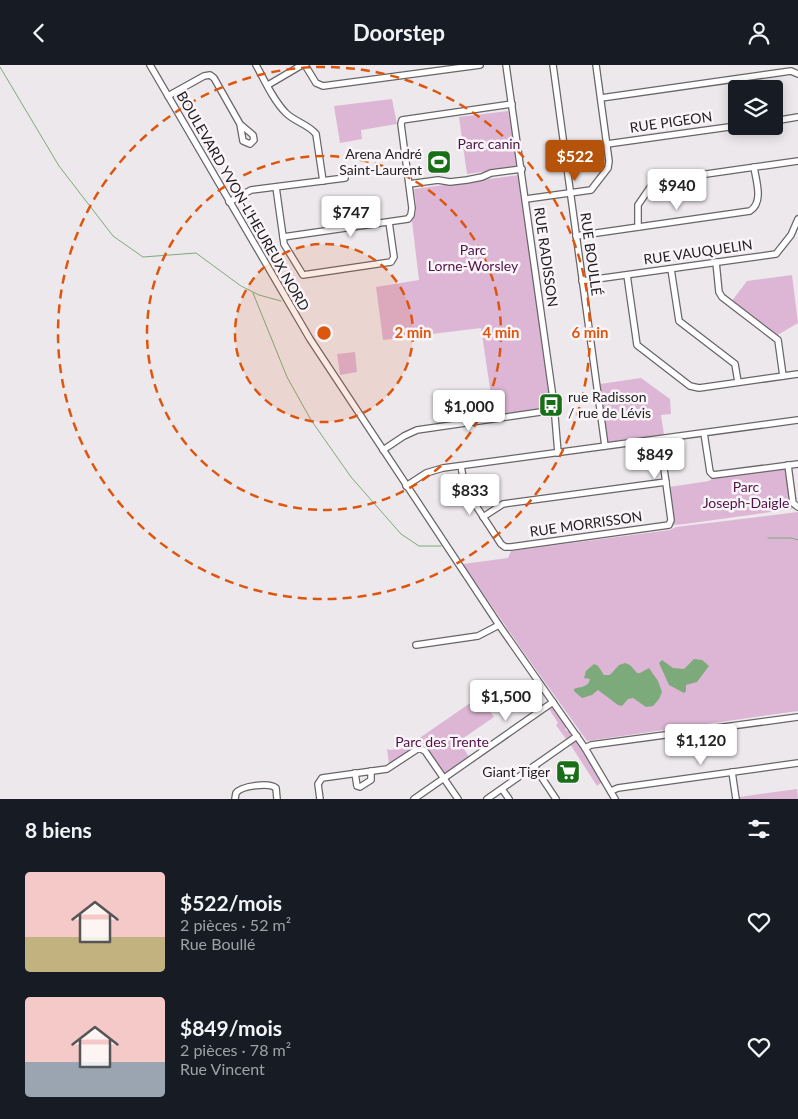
<!DOCTYPE html>
<html lang="fr">
<meta charset="utf-8">
<style>
body{margin:0;font-family:Lato,sans-serif;background:#20242c;color:#f1f3f6;height:100vh;display:flex;flex-direction:column;font-size:19px;white-space:nowrap}
*{box-sizing:border-box;margin:0}
p{font-size:16px;color:#9ea1a6}
.icon{flex:none;width:28px;height:28px;fill:none;stroke:currentColor;stroke-width:2;stroke-linecap:round;stroke-linejoin:round}
.map{position:relative;height:734px;overflow:hidden}
.panel{display:flex;flex-direction:column;background:#171b24;flex:1}
.panel>*{flex:none}
.fabs{position:absolute;left:728px;top:15px;display:grid;gap:10px}
.fabs a{display:grid;place-items:center;width:55px;height:55px;border-radius:5px;background:#171b24;box-shadow:0 2px 12px #0003;font-size:25px}
.price{position:absolute;translate:-50% -42px;padding:0 11px;border-radius:5px;background:#fff;color:#222;font-size:16px;line-height:32px;filter:drop-shadow(0 1px 2px #0008)}
.price::after{content:'';position:absolute;left:50%;top:30px;width:15px;height:11px;margin-left:-8px;background:inherit;clip-path:polygon(0 0,100% 0,50% 100%)}
.price.on{background:#b45309;color:#fff}
ul{padding:0;list-style:none}
li{display:flex;align-items:center;gap:15px;height:125px;padding:0 25px}
li span{display:grid;place-items:center;flex:none;width:140px;height:100px;border-radius:5px;color:#555}
li>.icon{margin-inline-start:auto}
span .icon{width:60px;height:60px;fill:#fffc;stroke-width:1}
li b{font-size:21px}
h2{display:flex;justify-content:space-between;align-items:center;height:60px;padding:0 25px;font-size:21px}
header{display:flex;justify-content:space-between;align-items:center;height:65px;padding:0 25px;background:#171b24;font-size:22px;font-weight:700}
.map>svg:first-child{display:block}
</style>
<header><svg class="icon" aria-label="back" viewBox="0 0 24 24"><path d="M15 5l-7 7 7 7"/></svg>Doorstep<svg class="icon" aria-label="person" viewBox="0 0 24 24"><circle cx="12" cy="8" r="4"/><path d="M4 21q1-7 8-7t8 7"/></svg></header>
<div class="map">
<svg width="798" height="734" viewBox="0 0 798 734">
<rect width="100%" height="100%" fill="#ede8ec"/>
<g fill="#dcb6d4">
<polygon points="392,34 397,59 361,65 362,74 340,78 334,41"/>
<polygon points="508,46 518,102 467,109 459,52"/>
<path d="M519,110L551,340L549,343L494,350L481,263L383,275L376,222L419,215L412,156C419,147 415,135 414,124Z"/>
<polygon points="792,210 798,258 776,271 731,237 747,216"/>
<polygon points="355,287 357,307 340,310 337,289"/>
<polygon points="641,313 670,334 671,349 661,350 664,370 608,377 600,319"/>
<polygon points="785,403 791,439 793,443 792,444 685,459 673,460 674,456 669,422 709,416 713,413"/>
<polygon points="798,447 798,646 587,676 522,585 463,499 508,493 511,486 670,465 676,462"/>
<polygon points="479,632 494,652 459,676 469,692 446,708 444,708 427,684 419,681 414,682 389,699 387,684 390,685 405,683"/>
<polygon points="551,642 554,643 567,662 565,664 567,666 569,665 571,671 566,674 556,660 558,658 549,644"/>
<polygon points="575,676 578,677 602,717 597,721 570,679"/>
<polygon points="797,724 798,734 739,734 739,732"/>
</g>
<g fill="#7daa7a">
<polygon points="694,594 702,595 709,601 697,617 686,620 686,626 684,628 669,620 659,598 662,595 673,603 684,604"/>
<path d="M625,598L630,600L637,608H640L649,603L658,616L662,627L659,634L653,641L646,642L633,633L628,634L622,641L618,640L598,625L592,630L582,633L574,626V624C581,621 588,623 590,614L584,613L586,606L594,599L598,601L604,610H610L619,600Z"/>
</g>
<g fill="none" stroke-linecap="round" stroke-linejoin="round">
<g stroke="#7daa7a" stroke-width="1">
<polyline points="0,2 59,101 113,171 143,192 196,188 241,221 259,230 281,236"/>
<polyline points="253,228 287,312 311,355 351,412 401,469 419,481 441,481"/>
<polyline points="768,473 791,473 798,475"/>
</g>
<defs>
<g id="minor">
<polyline points="150,0 310,274 499,560 585,683 615,734"/>
<path d="M256,0C265,16 273,35 286,48C295,57 308,59 316,69L323,116"/>
<polyline points="305,0 316,18 323,21 480,0"/>
<polyline points="506,0 554,340 558,388"/>
<polyline points="553,0 605,381"/>
<polyline points="268,20 302,0"/>
<polyline points="168,31 204,11 210,10 214,13 240,59 253,70 254,75 250,79 243,76 240,59"/>
<polyline points="601,33 791,6 798,9"/>
<polyline points="774,56 798,52"/>
<polyline points="607,79 736,61"/>
<polyline points="409,119 438,115 450,117 467,115 482,112 491,108 522,104"/>
<polyline points="276,122 284,179 303,210 391,197 394,192 389,157"/>
<polyline points="526,134 591,125 608,103 609,96 596,0"/>
<polyline points="229,137 251,125 345,113"/>
<polyline points="638,162 638,140 651,121 657,116 798,96"/>
<path d="M576,171L750,146C764,137 756,116 754,102"/>
<polyline points="283,172 408,154 411,150 412,143 401,59 402,55 512,39"/>
<polyline points="716,197 719,227 722,232 778,275 783,311"/>
<polyline points="671,204 679,256 735,299 738,317"/>
<polyline points="627,210 637,280 690,321 699,323 798,309"/>
<polyline points="582,216 776,189 791,170 798,154"/>
<polyline points="704,368 710,407 713,410 798,399"/>
<polyline points="383,385 404,371 417,365 554,345"/>
<polyline points="788,400 793,438 798,442"/>
<polyline points="461,401 465,424 501,479 505,482 511,482 669,460 671,455 660,374"/>
<polyline points="406,421 426,408 443,403 798,355"/>
<polyline points="483,452 503,439 666,417"/>
<polyline points="416,580 478,571 499,560"/>
<polyline points="585,683 591,680 798,652"/>
<polyline points="534,701 556,734"/>
<polyline points="732,707 736,734"/>
<polyline points="355,708 357,721 360,722 371,715 371,706"/>
<polyline points="502,724 509,734"/>
<polyline points="611,726 618,723 798,698"/>
<path d="M235,734L236,728C241,721 269,717 276,723L277,734"/>
<polyline points="320,734 318,719 322,713 387,704 419,683 425,686 458,734"/>
<polyline points="414,734 553,637"/>
<polyline points="487,734 577,671"/>
</g>
</defs>
<use href="#minor" stroke="#696568" stroke-width="8"/>
<use href="#minor" stroke="#fff" stroke-width="5.5"/>
</g>
<circle cx="324" cy="268" r="89" fill="#de560d" fill-opacity=".12"/>
<g fill="none" stroke="#de560d" stroke-width="2.5" stroke-dasharray="9 6">
<circle cx="324" cy="268" r="89"/>
<circle cx="324" cy="268" r="177"/>
<circle cx="324" cy="268" r="266"/>
</g>
<defs>
<symbol id="stadium-square" viewBox="-11 -11 22 22"><rect x="-9" y="-9" width="18" height="18" rx="4" fill="#196f18" stroke="#faf5f9"/><path d="M0-5a6.5 5 0 1 0 0 10a6.5 5 0 1 0 0-10ZM-3.5-1.8h7v3.6h-7Z" fill="#fff"/></symbol>
<symbol id="bus-square" viewBox="-11 -11 22 22"><rect x="-9" y="-9" width="18" height="18" rx="4" fill="#196f18" stroke="#faf5f9"/><path d="M-5-6H5V4H4V6H2V4H-2V6H-4V4H-5ZM-3.5-4V0h7V-4ZM-3.5 1.2v1.5H-2V1.2ZM2 1.2v1.5H3.5V1.2Z" fill="#fff"/></symbol>
<symbol id="supermarket-square" viewBox="-11 -11 22 22"><rect x="-9" y="-9" width="18" height="18" rx="4" fill="#196f18" stroke="#faf5f9"/><path d="M-6-5.5h2.5l.6 2H6L4.5 2H-2.5L-4.4-4H-6ZM-1.5 3.2a1.3 1.3 0 1 0 .1 0ZM3 3.2a1.3 1.3 0 1 0 .1 0Z" fill="#fff"/></symbol>
</defs>
<g fill-rule="evenodd">
<use href="#stadium-square" x="425" y="83" width="28" height="28"/>
<use href="#bus-square" x="537" y="326" width="28" height="28"/>
<use href="#supermarket-square" x="554" y="693" width="28" height="28"/>
</g>
<g text-anchor="middle" stroke-width="5" stroke-linejoin="round" paint-order="stroke">
<g font-size="14" fill="#201f20" stroke="#faf5f9">
<text transform="translate(671 57) rotate(-8)" y="5">RUE PIGEON</text>
<text transform="translate(243 136) rotate(60)" y="5">BOULEVARD YVON-L'HEUREUX NORD</text>
<text transform="translate(698 187) rotate(-8)" y="5">RUE VAUQUELIN</text>
<text transform="translate(591 189) rotate(82)" y="5">RUE BOULLÉ</text>
<text transform="translate(546 192) rotate(82)" y="5">RUE RADISSON</text>
<text transform="translate(586 459) rotate(-8)" y="5">RUE MORRISSON</text>
</g>
<g font-size="14" fill="#521349" stroke="#faf5f9">
<text x="489" y="84">Parc canin</text>
<text x="473" y="190">Parc<tspan x="473" dy="16">Lorne-Worsley</tspan></text>
<text x="746" y="427">Parc<tspan x="746" dy="16">Joseph-Daigle</tspan></text>
<text x="442" y="682">Parc des Trente</text>
</g>
<g font-size="14" fill="#201f20" stroke="#faf5f9" text-anchor="end">
<text x="422" y="94">Arena André<tspan x="422" dy="16">Saint-Laurent</tspan></text>
<text x="568" y="337" text-anchor="start">rue Radisson<tspan x="568" dy="16">/ rue de Lévis</tspan></text>
<text x="550" y="712">Giant Tiger</text>
</g>
</g>
<circle cx="324" cy="268" r="8" fill="#de560d" stroke="#faf5f9" stroke-width="2.5"/>
<g font-size="15" text-anchor="middle" font-weight="bold" fill="#de560d" stroke="#faf5f9" stroke-width="5" stroke-linejoin="round" paint-order="stroke">
<text x="413" y="273">2 min</text>
<text x="501" y="273">4 min</text>
<text x="590" y="273">6 min</text>
</g>
</svg>
<div class="fabs">
<a><svg class="icon" aria-label="layers" viewBox="0 0 24 24"><path d="M12 4l9 5-9 5-9-5zM3 14l9 5 9-5"/></svg></a>
</div>
<b class="price on" style="left:575px;top:117px">$522</b>
<b class="price" style="left:677px;top:146px">$940</b>
<b class="price" style="left:351px;top:173px">$747</b>
<b class="price" style="left:469px;top:367px">$1,000</b>
<b class="price" style="left:655px;top:415px">$849</b>
<b class="price" style="left:470px;top:451px">$833</b>
<b class="price" style="left:506px;top:657px">$1,500</b>
<b class="price" style="left:701px;top:701px">$1,120</b>
</div>
<section class="panel">
<h2>8 biens<svg class="icon" aria-label="filters" viewBox="0 0 24 24"><path d="M4 7h16M4 17h16"/><circle cx="9" cy="7" r="2"/><circle cx="15" cy="17" r="2"/></svg></h2>
<ul>
<li><span style="background:linear-gradient(#f6c9c9 65%,#c2b280 0)"><svg class="icon" aria-label="home" viewBox="0 0 24 24"><path d="M3 11l9-7 9 7M6 9v11h12V9"/></svg></span><div><b>$522/mois</b><p>2 pièces · 52 m²</p><p>Rue Boullé</p></div><svg class="icon" aria-label="heart" viewBox="0 0 24 24"><path d="M12 20l-8-8c-3-5 5-10 8-4 3-6 11-1 8 4z"/></svg></li>
<li><span style="background:linear-gradient(#f6c9c9 65%,#9aa5b1 0)"><svg class="icon" aria-label="home" viewBox="0 0 24 24"><path d="M3 11l9-7 9 7M6 9v11h12V9"/></svg></span><div><b>$849/mois</b><p>2 pièces · 78 m²</p><p>Rue Vincent</p></div><svg class="icon" aria-label="heart" viewBox="0 0 24 24"><path d="M12 20l-8-8c-3-5 5-10 8-4 3-6 11-1 8 4z"/></svg></li>
</ul>
</section>
